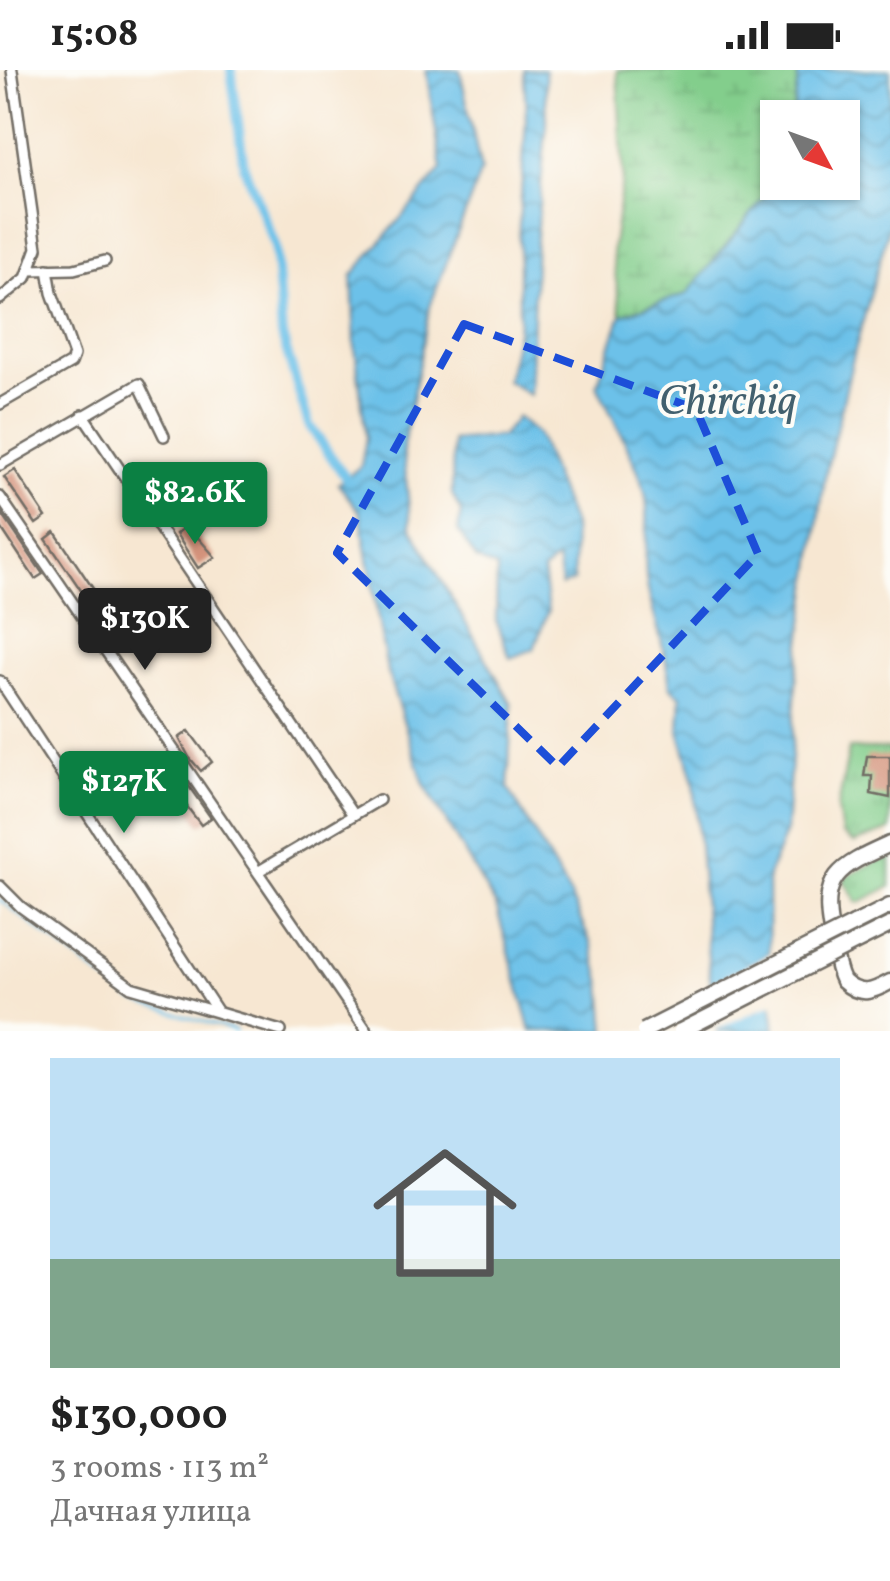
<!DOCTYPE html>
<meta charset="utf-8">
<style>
body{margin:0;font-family:Vollkorn,serif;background:#f6f6f6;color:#222;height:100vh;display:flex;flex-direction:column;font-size:38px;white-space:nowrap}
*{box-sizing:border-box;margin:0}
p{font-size:32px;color:#767676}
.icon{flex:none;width:55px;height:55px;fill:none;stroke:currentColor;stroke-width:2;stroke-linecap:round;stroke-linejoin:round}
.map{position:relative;height:961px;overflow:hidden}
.sheet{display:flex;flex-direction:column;background:#fff;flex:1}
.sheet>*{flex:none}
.needle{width:65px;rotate:131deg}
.fabs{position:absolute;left:760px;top:30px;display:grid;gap:20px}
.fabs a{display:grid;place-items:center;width:100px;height:100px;border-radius:0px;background:#fff;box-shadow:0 2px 8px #0004;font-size:50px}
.price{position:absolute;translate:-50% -85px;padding:0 22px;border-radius:10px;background:#0b8043;color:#fff;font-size:32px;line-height:65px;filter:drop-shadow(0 2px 5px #0008)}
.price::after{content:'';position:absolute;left:50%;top:60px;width:30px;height:22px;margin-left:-15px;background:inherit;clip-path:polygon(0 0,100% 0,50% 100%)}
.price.selected{background:#222;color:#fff}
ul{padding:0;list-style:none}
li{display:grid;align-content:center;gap:20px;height:530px;padding:0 50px}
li+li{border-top:2px solid #e0e0e0}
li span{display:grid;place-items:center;height:310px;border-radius:0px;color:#555}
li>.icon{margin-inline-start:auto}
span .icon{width:180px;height:180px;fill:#fffc;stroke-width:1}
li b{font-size:42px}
.status{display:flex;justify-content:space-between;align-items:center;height:70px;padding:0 50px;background:#fff;direction:ltr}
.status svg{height:28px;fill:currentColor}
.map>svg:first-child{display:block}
</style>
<div class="status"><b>15:08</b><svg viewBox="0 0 49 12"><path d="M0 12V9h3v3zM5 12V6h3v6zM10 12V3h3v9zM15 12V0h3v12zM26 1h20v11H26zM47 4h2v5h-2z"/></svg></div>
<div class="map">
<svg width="890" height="961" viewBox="0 0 890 961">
<defs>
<pattern id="grass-tufts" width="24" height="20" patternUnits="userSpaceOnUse" patternTransform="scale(2.5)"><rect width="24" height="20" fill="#83ce8c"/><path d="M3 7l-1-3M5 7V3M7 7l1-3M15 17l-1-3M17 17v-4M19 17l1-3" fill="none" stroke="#71b179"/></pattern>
<pattern id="wetland-marsh" width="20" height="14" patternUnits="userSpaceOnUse" patternTransform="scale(2.5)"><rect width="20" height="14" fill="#83ce8c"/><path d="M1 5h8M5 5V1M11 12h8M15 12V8" fill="none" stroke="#71b179"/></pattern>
<pattern id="water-waves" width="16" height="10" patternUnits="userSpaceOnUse" patternTransform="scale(2.5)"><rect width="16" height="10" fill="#6cc1e9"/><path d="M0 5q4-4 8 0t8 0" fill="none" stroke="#599dbd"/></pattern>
</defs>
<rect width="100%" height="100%" fill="#fdfcf7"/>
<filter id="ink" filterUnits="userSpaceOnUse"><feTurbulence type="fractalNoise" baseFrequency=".01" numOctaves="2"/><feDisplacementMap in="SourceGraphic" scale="20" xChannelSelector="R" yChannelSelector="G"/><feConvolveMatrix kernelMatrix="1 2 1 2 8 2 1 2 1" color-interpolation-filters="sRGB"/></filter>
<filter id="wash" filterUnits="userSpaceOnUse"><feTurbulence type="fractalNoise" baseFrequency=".0048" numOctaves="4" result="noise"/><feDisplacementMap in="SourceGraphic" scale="40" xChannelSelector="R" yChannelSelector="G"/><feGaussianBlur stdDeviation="2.25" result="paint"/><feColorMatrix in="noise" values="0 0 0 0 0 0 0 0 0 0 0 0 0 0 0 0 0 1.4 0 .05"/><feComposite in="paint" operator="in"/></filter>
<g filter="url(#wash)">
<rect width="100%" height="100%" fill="#f7e7d2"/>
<g fill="url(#grass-tufts)" stroke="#577c5c" stroke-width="2.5">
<polygon points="849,679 890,679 890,760 854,773 842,764 838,738"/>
<polygon points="890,785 890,817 858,833 844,811 845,807"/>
</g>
<polygon fill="url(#wetland-marsh)" stroke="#577c5c" stroke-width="2.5" points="617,0 799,0 793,47 778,48 777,112 687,224 621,245 612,182 623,105"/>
<g fill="url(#water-waves)" stroke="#4c768a" stroke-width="2.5">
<polygon points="426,0 460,0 481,101 430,236 403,377 411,457 512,634 508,718 569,823 592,876 602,913 606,961 531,961 496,836 424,714 387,601 360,442 338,414 361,396 366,368 355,277 352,206 442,99"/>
<polygon points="524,0 545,0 547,51 536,167 530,325 507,311 519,252 519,155 526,49"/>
<path d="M799,0H890V153L855,280L825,407L797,601L786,761L768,806L769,905L775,961H717L709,900L694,712L679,660L681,626L670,617C666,579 656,556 648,520C641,486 651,459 646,428C642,401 610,343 597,315L621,245L687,224L777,112H842V48L793,47Z"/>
<polygon points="517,347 537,364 573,455 574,511 561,516 557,489 543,501 548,541 534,579 510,588 496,550 497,498 477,490 458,461 461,442 452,424 453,371 502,366"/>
</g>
<polygon fill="#f7e7d2" points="773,882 777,931 712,961 706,916"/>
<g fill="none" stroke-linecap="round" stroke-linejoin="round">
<polyline stroke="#6cc1e9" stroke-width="2.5" points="0,830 133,931 236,961"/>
<polyline stroke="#6cc1e9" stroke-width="10" points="231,0 244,97 275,175 282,266 309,355 346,408"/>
</g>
<g id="blocks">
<g fill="#d4937b">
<polygon points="15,400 46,447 36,454 4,407"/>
<polygon points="0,441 43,504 35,509 0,456"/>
<polygon points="187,455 215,487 198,498 176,464"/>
<polygon points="55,462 100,529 91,535 46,469"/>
<polygon points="189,661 212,692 201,701 189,687 179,668"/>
<polygon points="867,686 890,686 890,728 871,724 872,706 864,706"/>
<polygon points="178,701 211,748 201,755 166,709"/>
</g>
</g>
</g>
<g filter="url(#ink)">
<use href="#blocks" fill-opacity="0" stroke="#726d65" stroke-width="2.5"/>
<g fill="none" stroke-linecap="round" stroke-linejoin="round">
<defs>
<g id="minor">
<polyline points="30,200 74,199 105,191"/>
<polyline points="0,229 26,208 37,178 12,0"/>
<polyline points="0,334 71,293 74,285 52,223 48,199"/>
<polyline points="83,345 353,745"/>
<polyline points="0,395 139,314 164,366"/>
<polyline points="0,427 367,961"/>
<polyline points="0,611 218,942"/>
<polyline points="259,801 379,730"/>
<polyline points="0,816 21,837 131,917 281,961"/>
</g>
<g id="trunk">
<path d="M890,774C839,797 819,805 832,866C835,881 836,897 843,911C860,927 872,922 890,912"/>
<polyline points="854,854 890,836"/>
<polyline points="862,869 890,855"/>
</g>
</defs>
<use href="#minor" stroke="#726d65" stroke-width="14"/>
<use href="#trunk" stroke="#726d65" stroke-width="19"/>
<use href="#minor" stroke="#fff" stroke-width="9"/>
<use href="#trunk" stroke="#fff" stroke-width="14"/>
<defs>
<g id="trunk-bridge">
<polyline points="644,961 854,854"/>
<polyline points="681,961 862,869"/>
</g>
</defs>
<use href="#trunk-bridge" stroke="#726d65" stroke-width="19" stroke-linecap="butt"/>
<use href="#trunk-bridge" stroke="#fff" stroke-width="14"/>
</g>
</g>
<path fill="none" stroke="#1d4ed8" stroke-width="8" stroke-dasharray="20 12" stroke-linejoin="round" d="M464,254L696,339L758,484L558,697L337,483Z"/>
<g text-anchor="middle" stroke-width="8" stroke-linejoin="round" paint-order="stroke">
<g font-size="42" font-style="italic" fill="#42606e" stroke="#fdfcf7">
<text x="728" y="344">Chirchiq</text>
</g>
</g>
</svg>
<div class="fabs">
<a><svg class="needle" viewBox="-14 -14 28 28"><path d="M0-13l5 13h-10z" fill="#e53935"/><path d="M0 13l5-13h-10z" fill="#767676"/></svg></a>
</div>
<b class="price" style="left:195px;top:477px">$82.6K</b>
<b class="price selected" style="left:145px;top:603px">$130K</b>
<b class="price" style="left:124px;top:766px">$127K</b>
</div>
<section class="sheet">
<ul>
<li><span style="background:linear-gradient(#bfe0f5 65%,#7fa58c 0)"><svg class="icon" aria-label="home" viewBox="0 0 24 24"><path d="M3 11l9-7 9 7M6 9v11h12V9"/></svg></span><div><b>$130,000</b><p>3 rooms · 113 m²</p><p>Дачная улица</p></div></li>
</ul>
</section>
